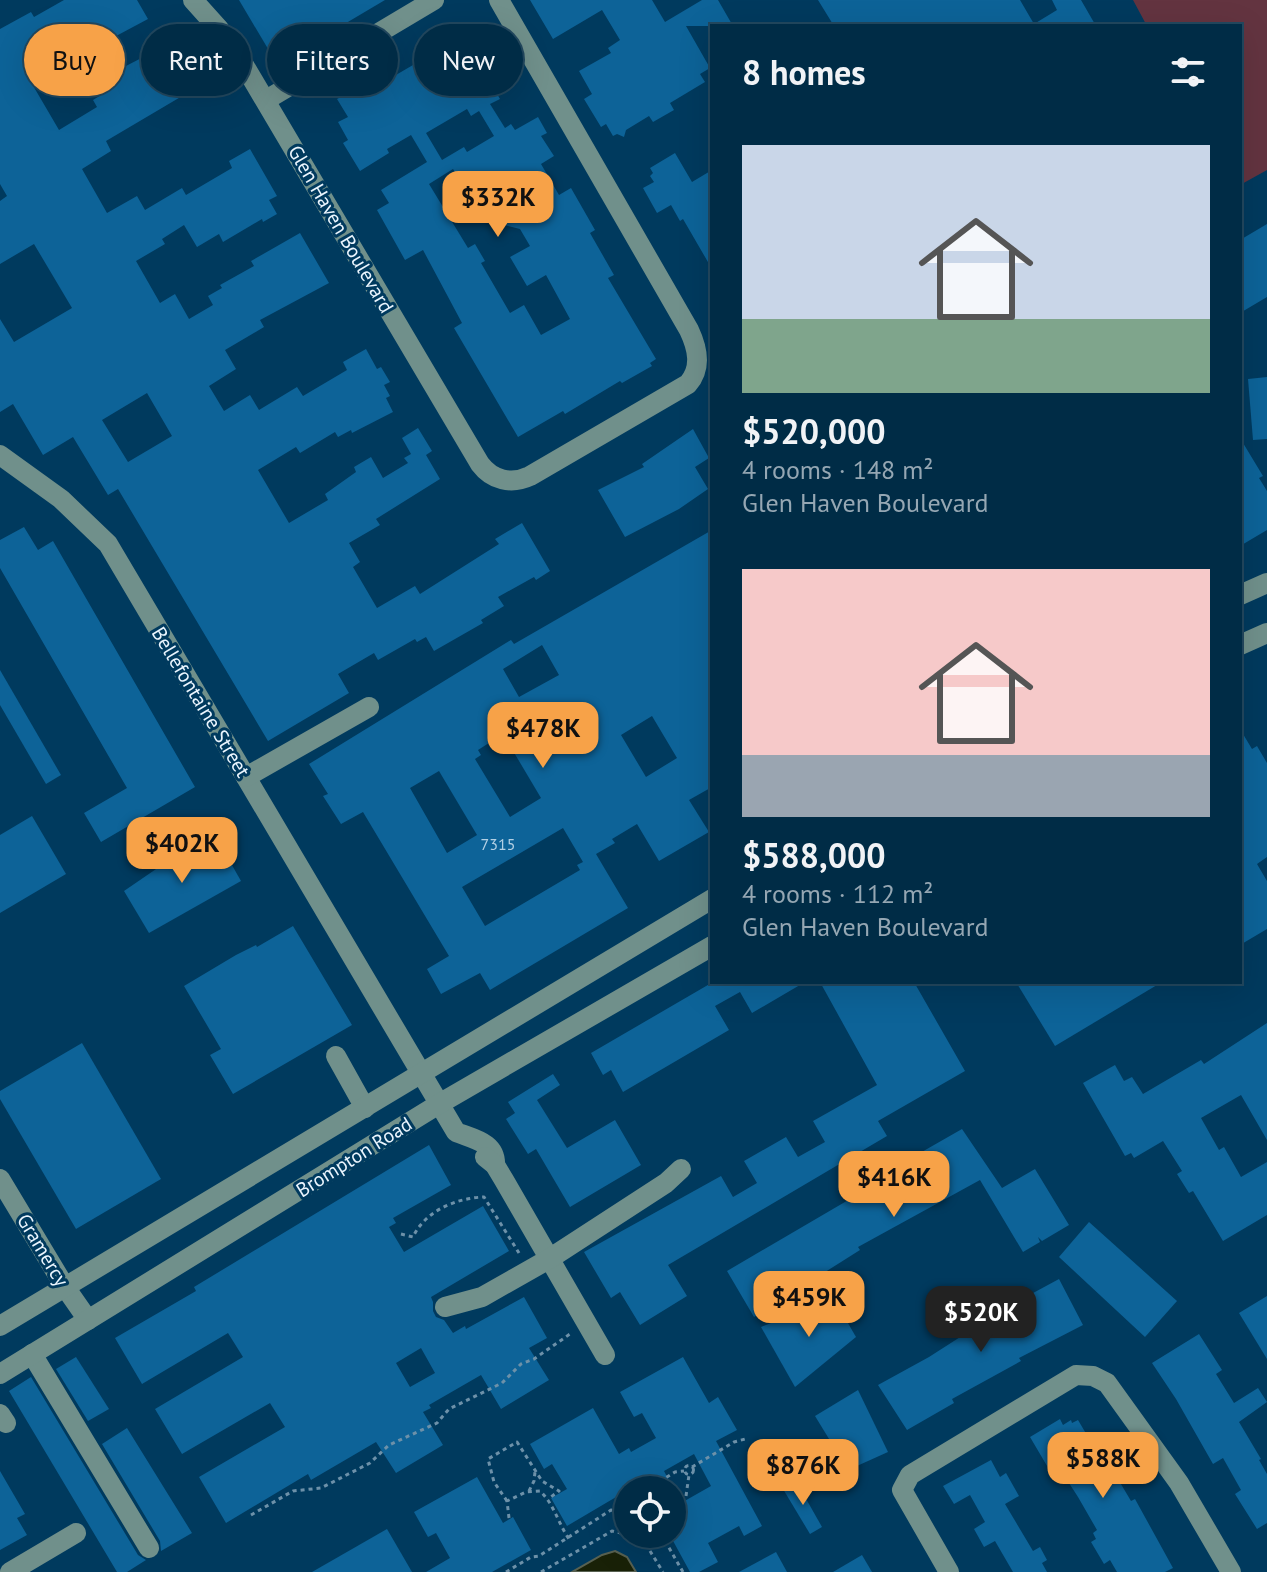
<!DOCTYPE html>
<meta charset="utf-8">
<style>
body{margin:0;font-family:"PT Sans",sans-serif;background:#0e3851;color:#f1f3f6;height:100vh;display:flex;flex-direction:column;font-size:30px;white-space:nowrap}
*{box-sizing:border-box;margin:0}
p{font-size:26px;color:#95a7b3}
.icon{flex:none;width:44px;height:44px;fill:none;stroke:currentColor;stroke-width:2;stroke-linecap:round;stroke-linejoin:round}
.map{position:relative;flex:1;overflow:hidden}
.details{position:absolute;left:710px;top:24px;width:532px;height:960px;display:flex;flex-direction:column;background:#002c46;border-radius:0px;box-shadow:0 8px 32px #0002,0 0 0 2px #22485f}
.details>*{flex:none}
.top-card{position:absolute;left:24px;top:24px;width:566px;height:72px;display:flex;gap:16px}
.fabs{position:absolute;left:614px;top:1476px;display:grid;gap:16px}
.fabs a{display:grid;place-items:center;width:72px;height:72px;border-radius:50%;background:#002c46;box-shadow:0 8px 32px #0002,0 0 0 2px #22485f;font-size:40px}
.price{position:absolute;translate:-50% -68px;padding:0 18px;border-radius:16px;background:#f7a248;color:#111;font-size:26px;line-height:52px;filter:drop-shadow(0 2px 4px #0008)}
.price::after{content:'';position:absolute;left:50%;top:48px;width:24px;height:18px;margin-left:-12px;background:inherit;clip-path:polygon(0 0,100% 0,50% 100%)}
.price.current{background:#222;color:#fff}
ul{padding:0;list-style:none}
li{display:grid;align-content:center;gap:16px;height:424px;padding:0 32px}
li span{display:grid;place-items:center;height:248px;border-radius:0px;color:#555}
li>.icon{margin-inline-start:auto}
span .icon{width:144px;height:144px;fill:#fffc;stroke-width:1}
li b{font-size:34px}
h2{display:flex;justify-content:space-between;align-items:center;height:96px;padding:0 32px;font-size:34px}
.pill{padding:0 28px;border-radius:36px;background:#002c46;box-shadow:0 8px 32px #0002,0 0 0 2px #22485f;font-size:28px;line-height:72px}
.pill.current{background:#f7a248;color:#111}
.map>svg:first-child{display:block}
</style>
<div class="map">
<svg width="1267" height="1572" viewBox="0 0 1267 1572">
<rect width="100%" height="100%" fill="#003a5e"/>
<polygon fill="#633440" points="1133,0 1267,0 1267,170 1240,185 1240,26 1147,26"/>
<polygon fill="#192107" stroke="#586151" stroke-width="2" points="615,1551 627,1557 636,1572 572,1572 602,1555"/>
<g fill="#0d6398" fill-rule="evenodd">
<path d="M64,0H137L148,19L73,59L57,31L34,45L46,67L28,77L59,130L97,107L93,100L106,92L99,80L151,53L154,59L188,40L211,79L106,141L111,151L82,169L107,213L137,196L145,210L182,188L186,195L232,168L229,161L250,149L277,196L269,200L277,214L263,222L262,219L223,242L219,234L197,247L184,225L162,239L165,244L136,261L160,303L175,294L189,319L213,305L208,296L222,288L220,285L254,266L251,261L300,233L329,283L260,320L264,327L225,350L236,369L209,386L224,411L250,395L259,410L297,387L303,396L347,370L343,362L366,349L377,369L381,367L390,382L384,385L390,396L386,398L393,412L352,433L351,430L338,437L335,432L300,453L296,447L258,470L289,523L328,500L325,494L356,472L354,467L371,457L383,478L408,463L404,458L411,454L402,438L418,428L432,451L426,455L440,479L376,519L380,525L349,543L360,562L353,567L377,608L415,586L420,594L499,544L495,539L522,523L550,571L536,580L534,577L498,597L504,606L481,620L483,623L434,651L426,637L417,642L415,639L378,660L374,653L338,674L349,693L268,741L118,489L108,495L73,437L43,455L13,404L0,412V319L14,342L72,308L34,244L0,264V201L7,196L0,184V29L31,12L34,17ZM147,393L172,436L128,462L102,420Z"/>
<polygon points="239,0 385,0 277,64"/>
<polygon points="530,0 652,0 665,22 702,0 718,0 733,26 686,26 710,68 700,74 705,82 670,103 674,110 653,122 649,116 626,130 624,137 617,134 613,136 606,124 601,127 584,99 592,94 579,71 611,53 608,48 620,40 602,10 553,39"/>
<polygon points="818,0 1020,0 1034,24 1057,10 1052,0 1081,0 1096,26 834,26"/>
<path d="M442,31L452,50L458,46L481,84L489,80L500,99L490,104L505,128L511,124L515,130L538,117L547,133L541,136L554,156L541,164L559,195L571,188L595,230L590,233L614,275L608,278L656,359L650,363L652,366L622,383L620,381L565,414L563,411L518,437L454,328L462,323L423,250L405,260L377,210L389,203L381,190L427,162L411,135L387,149L389,153L360,171L343,143L348,140L338,122L348,117L337,99L374,80L377,86L437,51L430,38ZM467,109L471,116L479,111L494,136L467,152L464,147L442,160L426,133ZM453,169L462,183L464,182L485,216L495,210L504,225L520,229L530,246L510,257L527,286L546,275L570,319L541,335L524,305L510,313L481,263L485,261L475,244L468,248L429,184Z"/>
<polygon points="675,153 692,182 712,170 712,269 683,219 680,221 671,205 657,213 643,188 654,182 650,176 653,173 650,168"/>
<polygon points="1267,224 1267,297 1240,313 1240,240"/>
<polygon points="1267,377 1267,439 1253,440 1248,379"/>
<polygon points="693,429 709,458 695,467 708,489 679,509 625,537 598,490 644,467 642,464"/>
<polygon points="1240,438 1263,476 1259,478 1267,491 1267,530 1240,546"/>
<polygon points="24,527 38,550 53,541 195,787 101,842 84,813 127,788 0,568 0,540"/>
<path d="M712,530V787L689,800L709,832L659,861L637,824L612,839L615,843L596,854L628,908L490,990L480,973L441,994L427,969L449,956L363,812L341,824L323,796L328,794L309,764L511,640L514,644ZM542,645L559,675L519,697L503,669ZM652,716L677,758L646,777L621,735ZM503,734L541,798L510,817L475,759L481,755L478,750ZM439,771L477,835L447,853L410,788ZM563,828L583,862L577,865L580,870L485,926L462,887Z"/>
<polygon points="0,670 61,775 46,784 0,705"/>
<polygon points="1240,729 1252,749 1257,746 1267,763 1267,857 1257,864 1267,881 1267,929 1240,945"/>
<polygon points="32,816 66,874 0,913 0,835"/>
<polygon points="216,837 241,881 149,933 124,891 159,867"/>
<polygon points="293,926 352,1025 233,1094 210,1055 221,1049 184,986 236,955 256,945 257,947"/>
<polygon points="713,982 805,982 752,1013 740,992 715,1006 729,1030 623,1092 611,1070 603,1075 591,1053"/>
<polygon points="820,982 914,982 965,1071 878,1121 887,1136 668,1265 687,1296 640,1325 620,1292 611,1298 584,1252 721,1176 733,1197 757,1183 744,1161 786,1137 798,1157 825,1142 813,1121 877,1085"/>
<polygon points="1016,982 1162,982 1055,1046"/>
<polygon points="1267,1023 1267,1140 1241,1095 1201,1118 1219,1150 1224,1147 1241,1177 1267,1162 1267,1215 1223,1241 1193,1191 1189,1193 1177,1174 1182,1171 1163,1141 1134,1158 1131,1153 1125,1156 1083,1083 1115,1065 1124,1081 1132,1077 1143,1094 1201,1060 1204,1064"/>
<polygon points="82,1043 161,1179 76,1229 0,1099 0,1091"/>
<polygon points="553,1074 560,1085 537,1100 567,1148 615,1120 641,1165 570,1207 536,1149 528,1154 506,1119 515,1113 508,1102"/>
<polygon points="962,1129 1002,1188 1035,1169 1069,1225 1042,1241 1038,1237 1040,1242 1023,1252 980,1180 858,1247 860,1250 754,1317 727,1271 915,1161 913,1157"/>
<path d="M429,1145L451,1185L393,1218L396,1223L389,1227L404,1252L483,1206L509,1251L431,1297L433,1302V1311L436,1317L444,1320L453,1333L465,1326L466,1329L524,1297L547,1338L529,1348L549,1380L501,1409L481,1375L429,1405L431,1408L423,1412L443,1445L396,1473L376,1442L311,1480L308,1474L226,1523L199,1477L285,1427L270,1403L182,1454L155,1409L243,1357L228,1333L142,1384L115,1338L196,1291L194,1287ZM421,1348L435,1373L410,1387L396,1363Z"/>
<polygon points="1089,1222 1177,1301 1145,1337 1059,1257"/>
<polygon points="1059,1279 1083,1325 1019,1358 1021,1361 952,1399 954,1403 907,1430 878,1385 929,1357 1007,1307"/>
<polygon points="1267,1296 1267,1359 1239,1313"/>
<polygon points="834,1299 856,1337 795,1387 761,1327"/>
<polygon points="1199,1334 1222,1370 1216,1374 1234,1403 1258,1388 1267,1402 1239,1422 1261,1459 1259,1460 1267,1474 1267,1523 1257,1529 1235,1494 1241,1490 1223,1458 1213,1464 1176,1399 1152,1363"/>
<polygon points="76,1357 109,1409 88,1421 56,1369"/>
<path d="M683,1357L709,1403L718,1397L737,1430L716,1441L762,1526L744,1536L739,1526L708,1543L718,1562L699,1572H690L672,1539V1490H628L567,1526L551,1498L567,1489L552,1464L544,1469L530,1444L593,1408L619,1454L629,1448L631,1452L656,1438L642,1413L634,1417L620,1392ZM694,1454L711,1486L681,1503L664,1471Z"/>
<polygon points="31,1377 138,1555 146,1560 127,1572 117,1572 9,1391"/>
<polygon points="858,1390 888,1452 848,1470 815,1416"/>
<polygon points="1060,1419 1063,1425 1071,1420 1072,1423 1078,1420 1097,1452 1104,1448 1118,1472 1115,1474 1131,1501 1135,1499 1173,1568 1165,1572 1117,1572 1110,1560 1104,1564 1091,1542 1096,1539 1093,1533 1097,1530 1078,1497 1058,1466 1050,1471 1030,1437"/>
<polygon points="127,1428 192,1533 161,1551 160,1541 102,1444"/>
<polygon points="991,1460 1000,1477 1006,1473 1019,1496 1005,1504 1033,1551 1040,1547 1047,1560 1042,1563 1047,1572 1013,1572 995,1541 984,1547 974,1529 985,1522 970,1495 954,1504 943,1486"/>
<polygon points="0,1471 25,1514 17,1518 27,1535 0,1550"/>
<polygon points="477,1477 503,1523 513,1517 531,1550 492,1572 426,1572 450,1558 436,1533 428,1537 414,1512"/>
<polygon points="796,1481 822,1527 810,1534 783,1489"/>
<polygon points="387,1529 412,1572 312,1572"/>
<polygon points="776,1552 787,1572 739,1572"/>
<polygon points="862,1555 872,1572 833,1572"/>
</g>
<g fill="none" stroke-linecap="round" stroke-linejoin="round">
<g stroke="#6d91a9" stroke-width="3" stroke-dasharray="4 4" stroke-linecap="butt">
<path d="M401,1234L413,1237C425,1211 456,1198 484,1197L519,1253"/>
<circle cx="689" cy="1470" r="4.5"/>
<polyline points="692,1467 734,1442 745,1439"/>
<polyline points="646,1490 675,1472 684,1471"/>
<polyline points="529,1491 534,1481 535,1472"/>
<polyline points="686,1496 689,1475"/>
<polyline points="507,1501 494,1482 488,1459 517,1442 542,1481 559,1491 548,1499"/>
<polyline points="251,1515 293,1491 321,1488 370,1463 389,1445 437,1423 449,1409 502,1383 521,1364 534,1359 570,1334"/>
<path d="M509,1518L507,1501L526,1492L540,1491C554,1504 558,1523 569,1539"/>
<polyline points="661,1534 683,1572"/>
<polyline points="506,1572 531,1557 539,1556 611,1510 628,1512"/>
<polyline points="541,1572 612,1531 642,1538 663,1572"/>
</g>
<g stroke="#70908b" stroke-width="20">
<path d="M193,0L219,29L244,65L480,464C492,480 511,485 530,476L688,384C702,368 698,349 689,330L499,0"/>
<polyline points="266,100 434,0"/>
<path d="M0,455L61,499L108,544L456,1132C473,1139 496,1142 495,1165"/>
<polyline points="1240,595 1267,583"/>
<polyline points="1240,645 1267,633"/>
<polyline points="246,777 369,707"/>
<polyline points="336,1056 365,1108"/>
<polyline points="485,1157 495,1165 504,1180 605,1355"/>
<polyline points="0,1179 65,1287 88,1320"/>
<polyline points="445,1307 482,1297 549,1259 666,1183 681,1169"/>
<polyline points="0,1326 712,899"/>
<polyline points="32,1354 149,1548"/>
<polyline points="0,1374 439,1104 712,946"/>
<polyline points="0,1414 6,1423"/>
<polyline points="10,1572 76,1533"/>
<polyline points="949,1572 902,1490 910,1475 1076,1375 1093,1376 1107,1383 1179,1483 1231,1572"/>
</g>
</g>
<g text-anchor="middle" stroke-width="6" stroke-linejoin="round" paint-order="stroke">
<g font-size="16" fill="#b3d0e4">
<text x="498" y="850">7315</text>
</g>
<g font-size="20" fill="#eaf5fe" stroke="#003a5e">
<text transform="translate(341 229) rotate(60)" y="7">Glen Haven Boulevard</text>
<text transform="translate(201 702) rotate(59)" y="7">Bellefontaine Street</text>
<text transform="translate(354 1157) rotate(-32)" y="7">Brompton Road</text>
<text transform="translate(43 1250) rotate(59)" y="7">Gramercy</text>
</g>
</g>
</svg>
<div class="fabs">
<a><svg class="icon" aria-label="locate" viewBox="0 0 24 24"><circle cx="12" cy="12" r="6"/><path d="M12 2v4M12 18v4M2 12h4M18 12h4"/></svg></a>
</div>
<b class="price" style="left:498px;top:239px">$332K</b>
<b class="price" style="left:543px;top:770px">$478K</b>
<b class="price" style="left:182px;top:885px">$402K</b>
<b class="price" style="left:894px;top:1219px">$416K</b>
<b class="price" style="left:809px;top:1339px">$459K</b>
<b class="price current" style="left:981px;top:1354px">$520K</b>
<b class="price" style="left:1103px;top:1500px">$588K</b>
<b class="price" style="left:803px;top:1507px">$876K</b>
<div class="top-card">
<a class="pill current">Buy</a>
<a class="pill">Rent</a>
<a class="pill">Filters</a>
<a class="pill">New</a>
</div>
<section class="details">
<h2>8 homes<svg class="icon" aria-label="filters" viewBox="0 0 24 24"><path d="M4 7h16M4 17h16"/><circle cx="9" cy="7" r="2"/><circle cx="15" cy="17" r="2"/></svg></h2>
<ul>
<li><span style="background:linear-gradient(#c9d6e8 70%,#7fa58c 0)"><svg class="icon" aria-label="home" viewBox="0 0 24 24"><path d="M3 11l9-7 9 7M6 9v11h12V9"/></svg></span><div><b>$520,000</b><p>4 rooms · 148 m²</p><p>Glen Haven Boulevard</p></div></li>
<li><span style="background:linear-gradient(#f6c9c9 75%,#9aa5b1 0)"><svg class="icon" aria-label="home" viewBox="0 0 24 24"><path d="M3 11l9-7 9 7M6 9v11h12V9"/></svg></span><div><b>$588,000</b><p>4 rooms · 112 m²</p><p>Glen Haven Boulevard</p></div></li>
</ul>
</section>
</div>
